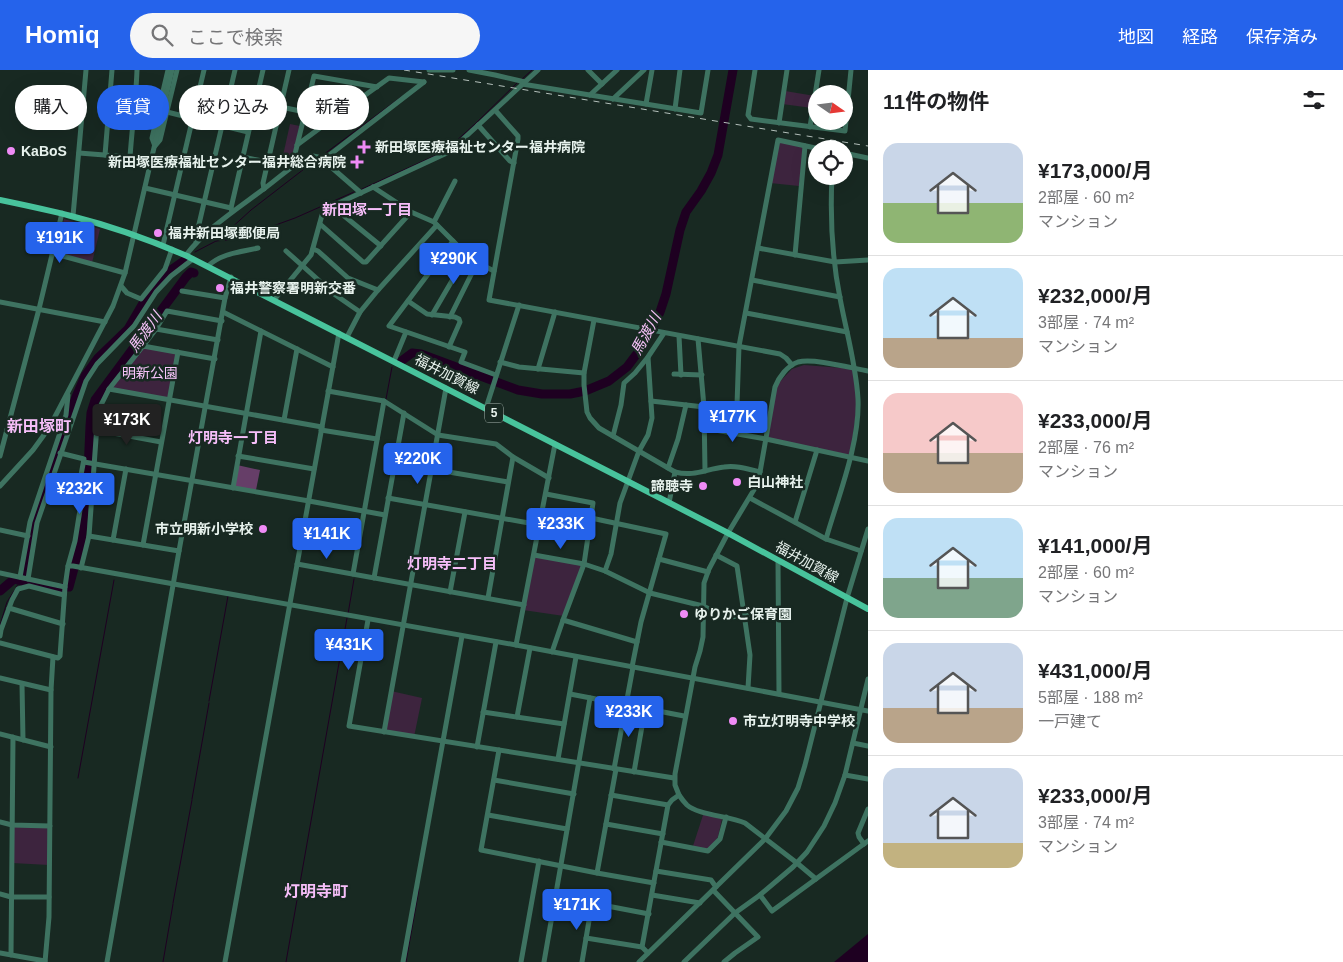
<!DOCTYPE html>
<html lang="ja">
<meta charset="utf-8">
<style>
body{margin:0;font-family:Arial,"Noto Sans JP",sans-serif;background:#f6f6f6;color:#202124;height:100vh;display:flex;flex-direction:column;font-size:19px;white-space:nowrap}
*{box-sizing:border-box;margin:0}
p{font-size:16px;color:#757577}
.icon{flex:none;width:28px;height:28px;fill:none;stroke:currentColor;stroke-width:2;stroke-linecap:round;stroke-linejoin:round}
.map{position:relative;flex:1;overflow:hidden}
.drawer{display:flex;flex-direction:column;background:#fff;width:475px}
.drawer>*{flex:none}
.banner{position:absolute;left:15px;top:15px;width:475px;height:45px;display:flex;gap:10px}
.needle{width:32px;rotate:104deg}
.fabs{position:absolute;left:808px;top:15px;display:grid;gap:10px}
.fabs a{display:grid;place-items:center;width:45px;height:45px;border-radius:50%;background:#fff;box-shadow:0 5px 20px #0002;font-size:25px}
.price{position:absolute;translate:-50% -42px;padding:0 11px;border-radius:5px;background:#2563eb;color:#fff;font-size:16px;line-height:32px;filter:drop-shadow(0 1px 2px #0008)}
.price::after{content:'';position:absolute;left:50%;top:30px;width:15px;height:11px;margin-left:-8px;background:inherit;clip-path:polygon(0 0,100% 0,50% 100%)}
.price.on{background:#222;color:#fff}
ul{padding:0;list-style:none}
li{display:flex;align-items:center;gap:15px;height:125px;padding:0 15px}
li+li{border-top:1px solid #e0e0e0}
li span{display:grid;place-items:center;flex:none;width:140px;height:100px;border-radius:15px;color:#555}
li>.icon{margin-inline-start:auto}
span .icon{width:60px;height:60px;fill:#fffc;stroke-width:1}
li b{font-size:21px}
h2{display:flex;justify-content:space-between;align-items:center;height:60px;padding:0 15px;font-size:21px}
.chip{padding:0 18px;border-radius:22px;background:#fff;box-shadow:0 5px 20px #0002;font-size:18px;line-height:45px}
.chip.on{background:#2563eb;color:#fff}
header{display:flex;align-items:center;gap:30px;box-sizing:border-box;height:70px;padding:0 25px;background:#2563eb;color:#fff}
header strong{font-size:24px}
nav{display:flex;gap:28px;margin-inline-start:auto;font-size:18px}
.search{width:350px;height:45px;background:#f6f6f6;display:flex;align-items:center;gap:12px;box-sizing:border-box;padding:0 18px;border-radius:28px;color:#757577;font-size:19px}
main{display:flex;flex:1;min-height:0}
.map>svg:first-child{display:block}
</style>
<header>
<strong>Homiq</strong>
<div class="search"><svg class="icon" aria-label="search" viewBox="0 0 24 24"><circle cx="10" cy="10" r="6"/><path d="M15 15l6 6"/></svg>ここで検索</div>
<nav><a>地図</a><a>経路</a><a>保存済み</a></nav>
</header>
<main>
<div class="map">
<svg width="868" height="892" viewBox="0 0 868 892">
<rect width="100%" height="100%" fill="#182922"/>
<g fill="#3d243e">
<polygon points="785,21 815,26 812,38 782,34"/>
<polygon points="290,54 300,56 291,93 282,90"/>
<polygon points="778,70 804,76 799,116 770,113"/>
<polygon points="64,149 100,159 92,193 55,182"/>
<polygon points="143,276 178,282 169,330 109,319"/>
<polygon points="804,295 855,299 858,330 850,387 767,370 775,317 792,299"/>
<polygon points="534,485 583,494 564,546 523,540"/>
<polygon points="391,621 422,628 414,667 384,662"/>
<polygon points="704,742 722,749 718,767 708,781 693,776"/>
<polygon points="12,755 50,756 49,795 12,793"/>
</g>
<polygon fill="#663e68" points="237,395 260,400 256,420 233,418"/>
<polygon fill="#1e0021" points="868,864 868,892 834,892"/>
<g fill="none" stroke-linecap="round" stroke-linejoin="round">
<g stroke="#1e0021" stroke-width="1">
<polyline points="521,10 532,0"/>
<polyline points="323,85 401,27"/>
<polyline points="362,119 445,81 475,54 518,12"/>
<polyline points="217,171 251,140 317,89"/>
<polyline points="195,182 216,171 237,169 295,148 354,122"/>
<polyline points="386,329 392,297"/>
<polyline points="16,517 21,511"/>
<polyline points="348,544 354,509"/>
<polyline points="0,555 7,532 14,521"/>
<polyline points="209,631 228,526"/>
<polyline points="78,708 114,510"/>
<polyline points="192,729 209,633"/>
<polyline points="173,833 192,730"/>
<polyline points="163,892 173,834"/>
<polyline points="286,892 347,548"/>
<polyline points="406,892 419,819"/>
</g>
<g stroke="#1e0021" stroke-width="9">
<polyline points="400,292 412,283 421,284 518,320 542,324 570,324 585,321 609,311 627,297 645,273 660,242 666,224 680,160 686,142 701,121 711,103 718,85 733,0"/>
<polyline points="24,512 32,460 76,327 85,306 98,288 128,259 149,223 171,200 184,191"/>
<polyline points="0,521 14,509 60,519 65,517 69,517 81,472 88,403 90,356 91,343 95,330 186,207 191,202 194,203"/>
</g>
<g stroke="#3e7361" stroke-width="5">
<polyline points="168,0 152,68 155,76 160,70 177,0"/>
<polyline points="429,0 453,0"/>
<polyline points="469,0 495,5 525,12"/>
<polyline points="588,0 602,14"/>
<polyline points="755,0 748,45 751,49 845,61 851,0"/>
<polyline points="522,14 701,43 708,0"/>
<polyline points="590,25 617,0"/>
<polyline points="613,29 644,0"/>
<polyline points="308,33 343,41"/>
<polyline points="646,34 652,0"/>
<polyline points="255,36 280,41"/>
<polyline points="281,37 305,42"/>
<polyline points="675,39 680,0"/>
<polyline points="495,40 518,66 518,69 489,230 780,284 786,288 792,295"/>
<polyline points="167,42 248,62"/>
<polyline points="779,53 787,0"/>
<polyline points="478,55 510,91 514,93"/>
<polyline points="810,57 819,0"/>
<polyline points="297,75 343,41 389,8 424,12"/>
<path d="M79,83L130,87C132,58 136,29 137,0"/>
<polyline points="844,83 868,88"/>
<polyline points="105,85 112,0"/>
<polyline points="243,87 267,92"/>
<polyline points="323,90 424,12"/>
<polyline points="294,96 293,92 314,6 377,17"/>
<polyline points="373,117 411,142 434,152 472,190 494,201"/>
<polyline points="145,118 231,138"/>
<polyline points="264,119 263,113 289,0"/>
<polyline points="332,136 381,176"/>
<polyline points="232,142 231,138 263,0"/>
<polyline points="73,146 86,0"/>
<polyline points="434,152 455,111"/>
<polyline points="320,154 363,192 366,192 411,142"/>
<polyline points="453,171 389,256 465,282 461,292 496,305"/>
<polyline points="196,172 196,167 235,0"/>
<polyline points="163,175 204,0"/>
<polyline points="758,178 835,192 868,190"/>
<polyline points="313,179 318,181 348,208 378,220"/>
<polyline points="286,181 334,224 360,242"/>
<polyline points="52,183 125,203"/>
<path d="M186,185C207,158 237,139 265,118C280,107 295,92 313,86L318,87L323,90L361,123"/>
<polyline points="795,185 805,76"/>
<path d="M208,196C222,183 241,182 258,178"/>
<polyline points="752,210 840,227"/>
<polyline points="121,216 127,223 141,229 165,199 172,179"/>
<polyline points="182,221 225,228"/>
<polyline points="274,230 311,185 322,145 326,139 449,82 538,0"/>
<polyline points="408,231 427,244 455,247 459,249 460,252 449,277"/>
<polyline points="0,232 105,252"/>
<polyline points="223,242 333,297"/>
<polyline points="746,243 847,262"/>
<polyline points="432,245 467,185"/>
<polyline points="450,247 477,193"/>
<path d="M594,250L584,303V315L587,342L590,348L599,358L675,402C694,407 706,399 724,397C736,395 748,399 760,402"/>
<polyline points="156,259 218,270"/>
<polyline points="679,266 681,305"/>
<polyline points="347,267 360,242 378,220 437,155"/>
<polyline points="698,269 704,337 705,401"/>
<polyline points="143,276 156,259 167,241 222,251"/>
<polyline points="394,291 406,262"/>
<polyline points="500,292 519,297 584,303"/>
<polyline points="538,299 555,242"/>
<polyline points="674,304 702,305"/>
<polyline points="109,319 322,357"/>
<polyline points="328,321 384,331 438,365 496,374 513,387 549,408"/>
<polyline points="651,331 704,337"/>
<polyline points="486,338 519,235"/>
<polyline points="284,350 297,279"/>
<polyline points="704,358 766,369 868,391"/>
<polyline points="97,360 161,372"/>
<polyline points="321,360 377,369"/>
<polyline points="736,364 739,276 778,70 820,79"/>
<polyline points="613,366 621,335 624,313 635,303 648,287 664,263"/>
<polyline points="60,383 84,389 78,421 80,440 75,471 68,496"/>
<polyline points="0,386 39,239 62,143"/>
<polyline points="238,386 314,399"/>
<polyline points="84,392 309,431 385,445"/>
<polyline points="668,398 678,369 686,335"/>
<polyline points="431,399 508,412"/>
<polyline points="0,416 33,380 49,358 113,236 125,203 172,0"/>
<polyline points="233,418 261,261"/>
<polyline points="546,424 593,433 584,494 563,550 552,582"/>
<polyline points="388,428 540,455"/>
<polyline points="750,428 826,469 861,481"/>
<polyline points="669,433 675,402"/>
<polyline points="591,448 666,464 641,552 632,597"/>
<polyline points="795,452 817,380"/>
<polyline points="0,460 28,466"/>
<polyline points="89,466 179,481"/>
<path d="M826,469C838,427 860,373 858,329C856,294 846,261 840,228C832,188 830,147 832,106"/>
<polyline points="113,470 126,399"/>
<polyline points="143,475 178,282"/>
<polyline points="534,485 584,494 605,501 650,523 703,536 722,545 731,547 778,541"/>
<polyline points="716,485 737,496 750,585 748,618"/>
<polyline points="659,489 708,502"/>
<polyline points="778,491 779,624"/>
<polyline points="297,494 524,535"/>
<polyline points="81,498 89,466 98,341 109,319 143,276 215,289"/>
<polyline points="605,501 611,484 620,433 639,381 648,365 652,348 648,287"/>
<polyline points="0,503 65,517 68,496 73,496 516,575 868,641"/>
<polyline points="353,504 384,331"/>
<polyline points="20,507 30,452 66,345 68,325"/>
<polyline points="374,508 404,343"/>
<polyline points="28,509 37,453 86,311 97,294 134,256 156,222 171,206 193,189"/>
<polyline points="450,522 465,442"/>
<polyline points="488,528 513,387"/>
<polyline points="9,538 63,554"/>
<polyline points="368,550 349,656 674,708"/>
<polyline points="563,550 637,572"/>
<polyline points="0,566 1,560 12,530 18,519 29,516 64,525"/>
<polyline points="0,573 58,588 60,586 65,517"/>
<polyline points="516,575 555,374"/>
<polyline points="0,608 51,620"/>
<polyline points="22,614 23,670"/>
<polyline points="570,624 684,646"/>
<polyline points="483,642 564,654"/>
<polyline points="517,647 530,578"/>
<polyline points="384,662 446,318"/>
<polyline points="0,664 51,677"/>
<polyline points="853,673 868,676"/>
<polyline points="477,677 496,572"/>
<polyline points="499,680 481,780 597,803 654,813"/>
<polyline points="558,689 576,587"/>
<polyline points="614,699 633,597"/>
<polyline points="634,702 645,639"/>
<polyline points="845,705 868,709"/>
<polyline points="494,710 574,724"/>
<polyline points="611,725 668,735"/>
<path d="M679,725C681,728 684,732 687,735C698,745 729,746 745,753L797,793L816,809"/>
<polyline points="488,745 567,759"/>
<polyline points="0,752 12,755 50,756"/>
<polyline points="606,754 663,764"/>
<polyline points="661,772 708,781 720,769 726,747"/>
<polyline points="864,774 859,767 858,763 868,739"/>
<polyline points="656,801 711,810 716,817"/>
<polyline points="597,803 616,699"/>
<polyline points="713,820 758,867 735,883 724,892"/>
<polyline points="0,824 11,827 49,827"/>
<polyline points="652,825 700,833"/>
<polyline points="760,825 772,841 868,771"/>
<polyline points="555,826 649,844"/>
<polyline points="586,868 642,877 648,883"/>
<path d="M642,877L668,735L672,730L679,725L675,715V704L695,597L700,581L703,567L704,513L709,499L728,463L755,418L760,402L775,317C779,307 787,296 798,292C814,288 851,298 868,301"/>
<polyline points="0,883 45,891"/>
<polyline points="11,885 13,667"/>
<polyline points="45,892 49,847 51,620 53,587"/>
<polyline points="107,892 179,481 225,228 231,207"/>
<polyline points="225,892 339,263"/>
<polyline points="403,892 462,566"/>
<polyline points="521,892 539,791"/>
<polyline points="544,892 590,628"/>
<polyline points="582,892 592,833"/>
<polyline points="639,892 765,769 786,741 798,718 805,695 847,528 868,459"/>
<polyline points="684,892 735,843 760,825 793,797 807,782 824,756 835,733 845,705 868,609"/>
</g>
<path stroke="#48c39c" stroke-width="6" d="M0,130C24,135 48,140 71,146C111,156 150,170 187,186L629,412L728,463L868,539"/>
<polyline stroke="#b4c0bb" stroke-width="1" stroke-dasharray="6 6" stroke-linecap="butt" points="404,0 868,76"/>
</g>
<g fill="#ef8bf6" stroke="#182922" stroke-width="2">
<path d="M361.5 69.5h5v5h5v5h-5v5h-5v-5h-5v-5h5z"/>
<circle cx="11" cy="81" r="5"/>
<path d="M354.5 84.5h5v5h5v5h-5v5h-5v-5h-5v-5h5z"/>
<circle cx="158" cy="163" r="5"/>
<circle cx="220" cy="218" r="5"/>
<circle cx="737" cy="412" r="5"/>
<circle cx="703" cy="416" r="5"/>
<circle cx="263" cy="459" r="5"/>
<circle cx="684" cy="544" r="5"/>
<circle cx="733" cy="651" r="5"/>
</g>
<g text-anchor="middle" stroke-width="5" stroke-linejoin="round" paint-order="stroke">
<rect fill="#182922" stroke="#a9b6b0" stroke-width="1" x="485" y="333.5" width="18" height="19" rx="4"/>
<g font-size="12" font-weight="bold" fill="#e7f2ed">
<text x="494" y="347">5</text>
</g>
<g font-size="14" font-weight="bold" fill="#e7f2ed" stroke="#182922" text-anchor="start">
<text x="375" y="82">新田塚医療福祉センター福井病院</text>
<text x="21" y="86">KaBoS</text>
<text x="346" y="97" text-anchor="end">新田塚医療福祉センター福井総合病院</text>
<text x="168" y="168">福井新田塚郵便局</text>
<text x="230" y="223">福井警察署明新交番</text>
<text x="747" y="417">白山神社</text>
<text x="693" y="421" text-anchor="end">諦聴寺</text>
<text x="253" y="464" text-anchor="end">市立明新小学校</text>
<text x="694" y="549">ゆりかご保育園</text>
<text x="743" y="656">市立灯明寺中学校</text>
</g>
<g font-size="14" fill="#f8c5fb" stroke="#182922">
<text x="150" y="308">明新公園</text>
</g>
<g font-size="14" fill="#e7f2ed" stroke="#182922">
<text transform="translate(447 304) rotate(27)" y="5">福井加賀線</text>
<text transform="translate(807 492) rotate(29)" y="5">福井加賀線</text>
</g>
<g font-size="15" font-weight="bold" fill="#f6bef9" stroke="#182922">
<text x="367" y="145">新田塚一丁目</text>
<text x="233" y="373">灯明寺一丁目</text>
<text x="452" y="499">灯明寺二丁目</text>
</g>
<g font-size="15" font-style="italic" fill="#f6c2f8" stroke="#182922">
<text transform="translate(145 262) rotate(-54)" y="5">馬渡川</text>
<text transform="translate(646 264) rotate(-61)" y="5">馬渡川</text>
</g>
<g font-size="16" font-weight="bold" fill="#f6bef9" stroke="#182922">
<text x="39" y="362">新田塚町</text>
<text x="316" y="827">灯明寺町</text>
</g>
</g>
</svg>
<div class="fabs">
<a><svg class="needle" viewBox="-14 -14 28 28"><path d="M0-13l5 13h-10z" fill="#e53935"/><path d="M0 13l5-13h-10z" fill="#757577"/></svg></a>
<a><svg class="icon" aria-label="locate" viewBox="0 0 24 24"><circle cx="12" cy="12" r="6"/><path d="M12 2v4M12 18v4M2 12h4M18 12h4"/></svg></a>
</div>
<b class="price" style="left:60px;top:194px">¥191K</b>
<b class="price" style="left:454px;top:215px">¥290K</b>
<b class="price" style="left:733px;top:373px">¥177K</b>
<b class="price on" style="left:127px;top:376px">¥173K</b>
<b class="price" style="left:418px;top:415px">¥220K</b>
<b class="price" style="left:80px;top:445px">¥232K</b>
<b class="price" style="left:561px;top:480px">¥233K</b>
<b class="price" style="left:327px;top:490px">¥141K</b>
<b class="price" style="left:349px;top:601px">¥431K</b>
<b class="price" style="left:629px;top:668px">¥233K</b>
<b class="price" style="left:577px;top:861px">¥171K</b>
<div class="banner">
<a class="chip">購入</a>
<a class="chip on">賃貸</a>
<a class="chip">絞り込み</a>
<a class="chip">新着</a>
</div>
</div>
<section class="drawer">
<h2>11件の物件<svg class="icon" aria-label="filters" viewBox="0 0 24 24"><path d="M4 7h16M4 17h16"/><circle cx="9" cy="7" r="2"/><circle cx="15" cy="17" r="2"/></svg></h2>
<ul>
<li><span style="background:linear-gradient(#c9d6e8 60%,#8fb573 0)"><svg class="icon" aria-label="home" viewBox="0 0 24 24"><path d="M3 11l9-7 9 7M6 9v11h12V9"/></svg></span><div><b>¥173,000/月</b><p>2部屋 · 60 m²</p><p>マンション</p></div></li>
<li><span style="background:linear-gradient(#bfe0f5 70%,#b9a48a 0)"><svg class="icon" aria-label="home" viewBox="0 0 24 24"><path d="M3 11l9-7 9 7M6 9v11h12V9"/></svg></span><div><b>¥232,000/月</b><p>3部屋 · 74 m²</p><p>マンション</p></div></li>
<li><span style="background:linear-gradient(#f6c9c9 60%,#b9a48a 0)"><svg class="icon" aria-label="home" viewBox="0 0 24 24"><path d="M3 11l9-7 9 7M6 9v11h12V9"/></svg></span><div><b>¥233,000/月</b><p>2部屋 · 76 m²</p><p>マンション</p></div></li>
<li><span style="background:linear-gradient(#bfe0f5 60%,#7fa58c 0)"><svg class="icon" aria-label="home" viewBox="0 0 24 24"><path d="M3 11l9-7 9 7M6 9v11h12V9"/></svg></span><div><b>¥141,000/月</b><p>2部屋 · 60 m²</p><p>マンション</p></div></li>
<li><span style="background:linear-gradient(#c9d6e8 65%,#b9a48a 0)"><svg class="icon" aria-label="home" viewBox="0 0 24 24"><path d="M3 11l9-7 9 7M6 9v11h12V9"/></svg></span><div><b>¥431,000/月</b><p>5部屋 · 188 m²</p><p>一戸建て</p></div></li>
<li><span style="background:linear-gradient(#c9d6e8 75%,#c2b280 0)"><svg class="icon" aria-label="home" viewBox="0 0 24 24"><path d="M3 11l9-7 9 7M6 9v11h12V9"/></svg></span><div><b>¥233,000/月</b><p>3部屋 · 74 m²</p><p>マンション</p></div></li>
</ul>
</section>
</main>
